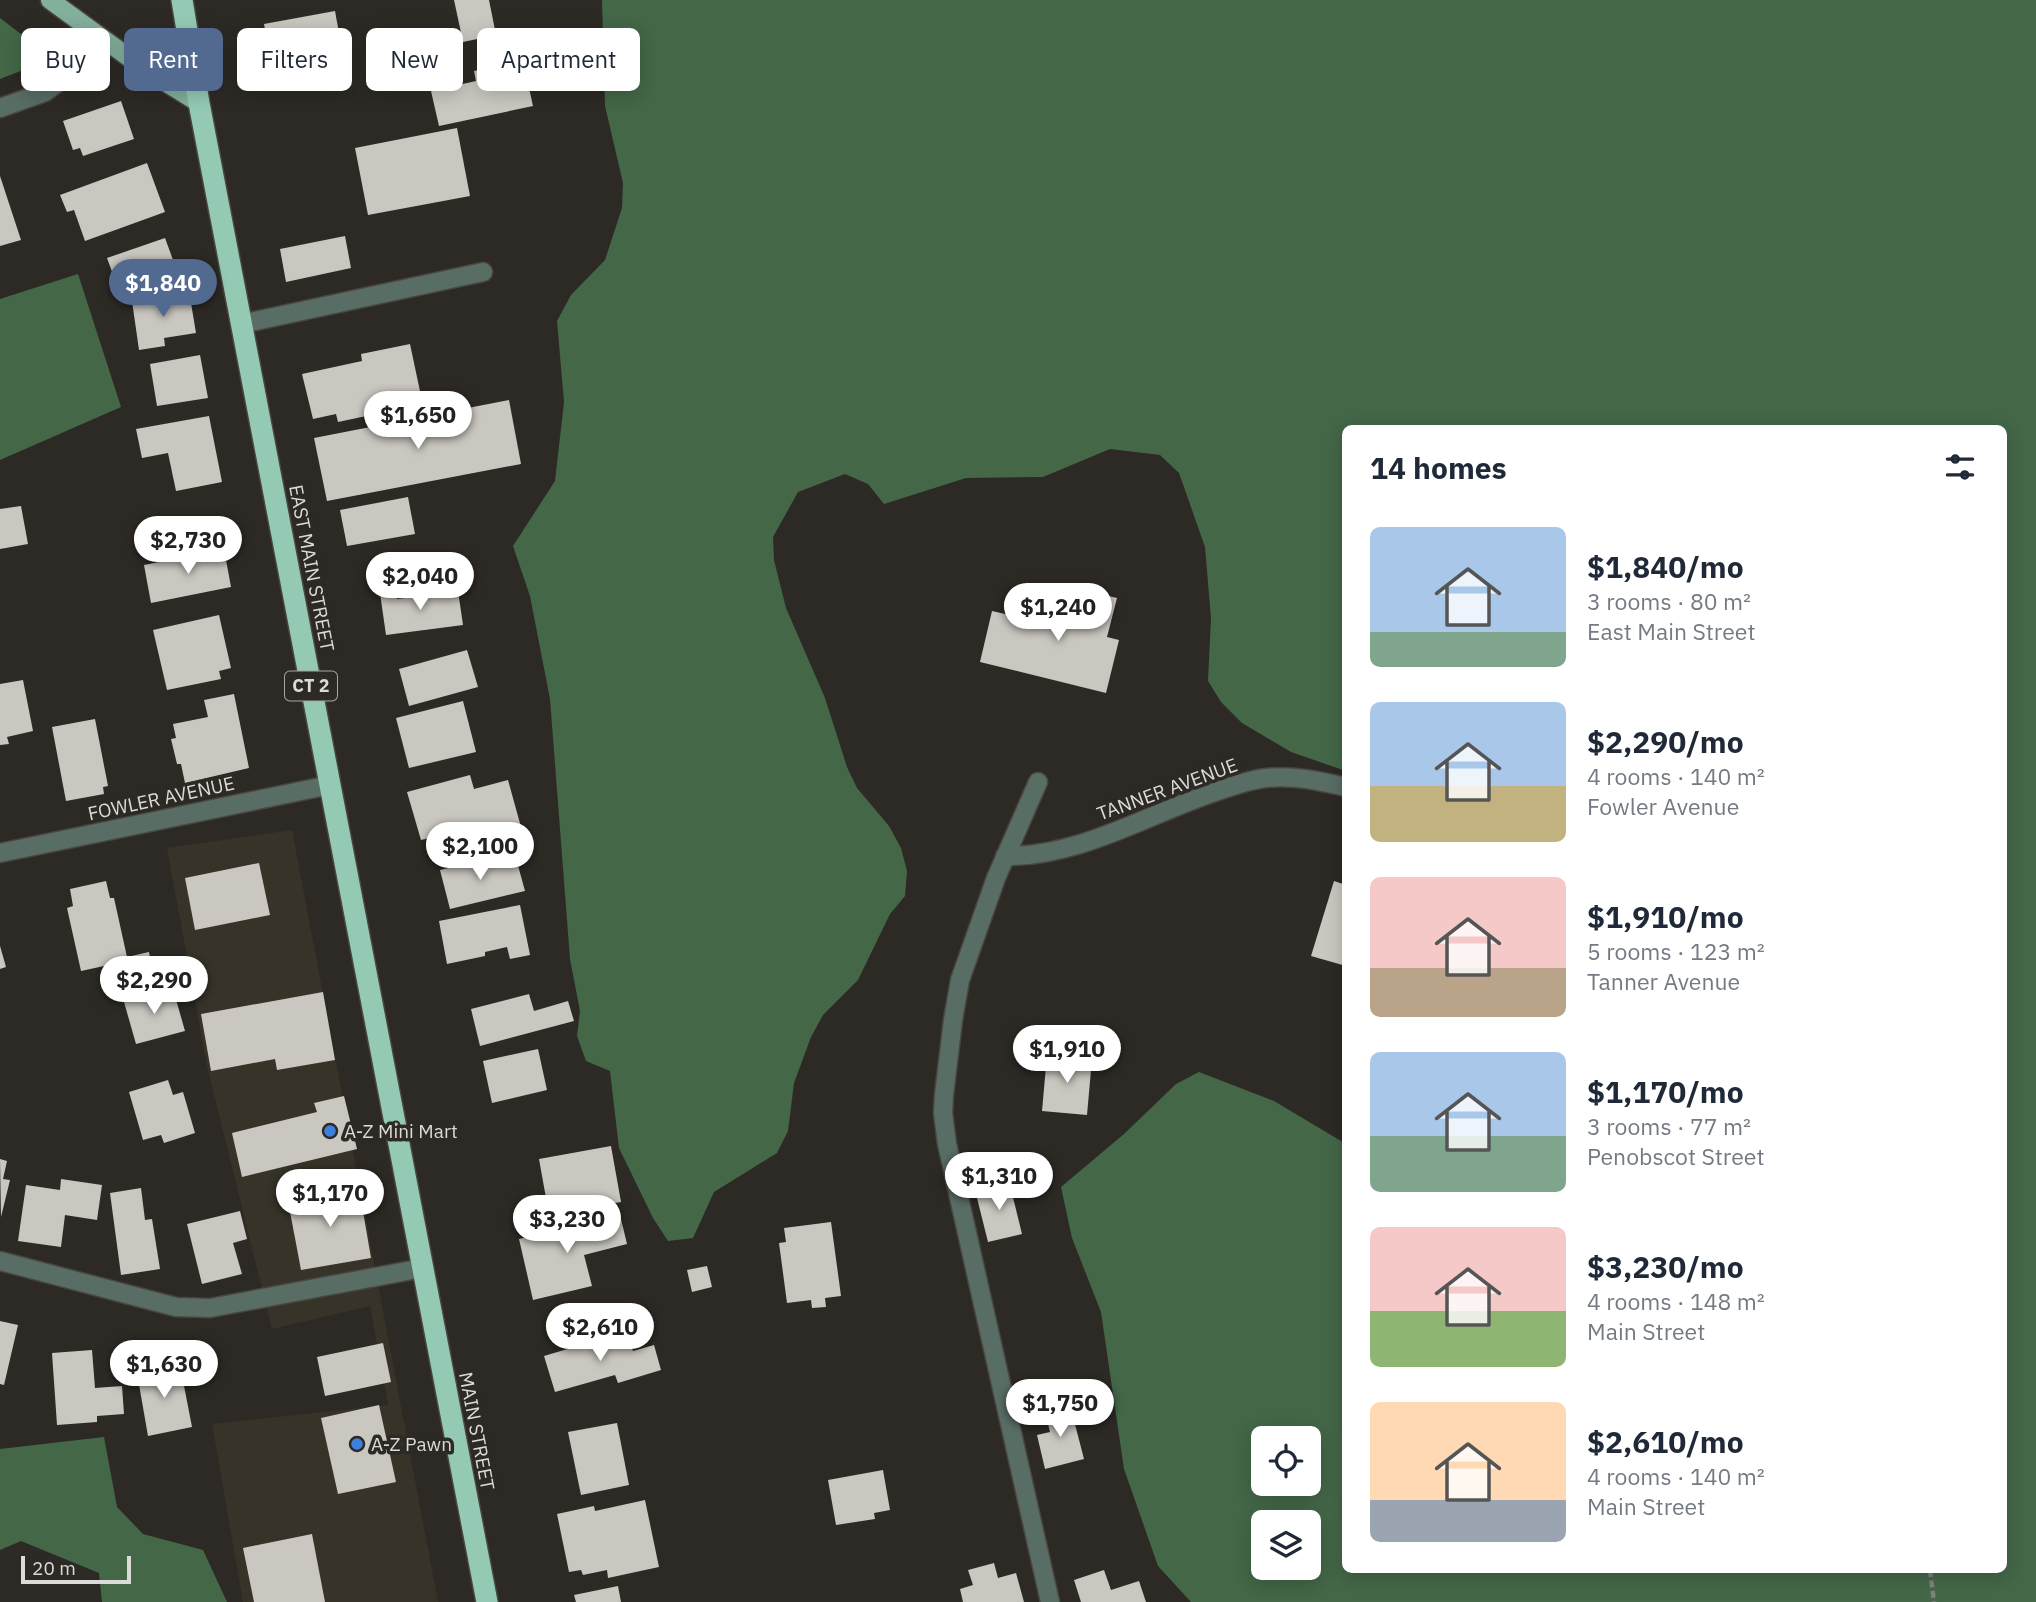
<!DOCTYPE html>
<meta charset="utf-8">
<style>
body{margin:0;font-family:"IBM Plex Sans",sans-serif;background:#f2f2f3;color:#1f2937;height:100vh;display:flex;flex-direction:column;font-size:26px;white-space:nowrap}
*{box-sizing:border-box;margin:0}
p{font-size:23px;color:#747a83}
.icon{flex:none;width:38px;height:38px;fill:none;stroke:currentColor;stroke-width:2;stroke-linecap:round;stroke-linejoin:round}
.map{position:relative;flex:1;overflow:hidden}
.drawer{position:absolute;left:1342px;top:425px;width:665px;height:1148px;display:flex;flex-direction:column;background:#fff;border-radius:10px;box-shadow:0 4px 18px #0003}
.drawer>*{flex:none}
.top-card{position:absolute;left:21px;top:28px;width:665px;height:63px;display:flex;gap:14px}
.fabs{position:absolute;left:1251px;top:1426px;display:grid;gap:14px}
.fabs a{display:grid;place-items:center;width:70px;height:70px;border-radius:10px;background:#fff;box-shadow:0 4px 18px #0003;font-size:35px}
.scale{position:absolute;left:21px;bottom:18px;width:110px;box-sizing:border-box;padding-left:7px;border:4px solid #dddbd8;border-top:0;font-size:19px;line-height:24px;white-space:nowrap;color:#dddbd8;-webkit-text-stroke:5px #2d2a25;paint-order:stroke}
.price{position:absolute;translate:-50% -60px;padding:0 16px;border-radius:24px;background:#fff;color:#222;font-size:23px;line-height:46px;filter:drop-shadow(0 2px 4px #0008)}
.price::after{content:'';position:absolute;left:50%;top:42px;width:21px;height:16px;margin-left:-10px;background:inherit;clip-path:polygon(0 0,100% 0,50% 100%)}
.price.active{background:#526990;color:#fff}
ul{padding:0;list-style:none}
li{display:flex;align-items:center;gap:21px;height:175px;padding:0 28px}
li span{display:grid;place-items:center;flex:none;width:196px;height:140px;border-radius:10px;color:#555}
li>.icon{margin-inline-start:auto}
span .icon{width:84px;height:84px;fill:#fffc;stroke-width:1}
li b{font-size:30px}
h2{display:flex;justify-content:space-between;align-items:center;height:84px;padding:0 28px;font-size:30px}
.tag{padding:0 24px;border-radius:10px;background:#fff;box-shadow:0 4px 18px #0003;font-size:24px;line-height:63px}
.tag.active{background:#526990;color:#fff}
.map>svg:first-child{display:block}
</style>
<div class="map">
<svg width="2036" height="1602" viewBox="0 0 2036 1602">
<rect width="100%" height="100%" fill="#2d2a25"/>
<polygon fill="#373329" points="292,830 438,1602 243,1602 212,1424 388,1405 370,1306 272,1329 207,1066 167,848"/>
<g fill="#446748" fill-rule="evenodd">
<path d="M602,0H2036V1602H1191L1158,1566L1124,1469L1101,1312L1072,1238L1061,1187L1124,1134L1176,1084L1199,1072L1274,1101L1346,1144V1570H2004V429H1346V771L1291,752L1242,723L1221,702L1208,681L1211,618L1205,547L1179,473L1160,455L1110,449L1043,477L966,478L884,504L868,484L845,474L798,492L773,537L774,560L786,608L825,698L847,767L857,788L889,826L901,848L907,871L905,896L890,914L858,980L823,1015L811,1037L794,1083L788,1131L777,1153L714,1192L693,1238L668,1241L653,1218L619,1148L610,1071L586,1061L577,1036L580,1011L570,959L550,699L530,596L513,546L555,481L564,402L557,321L571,295L605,260L622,208L623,183L605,106ZM1309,1438V1484H1264V1438ZM1309,1522V1568H1264V1522Z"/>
<polygon points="0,18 48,55 31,67 0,79"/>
<polygon points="78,274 121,407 0,460 0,299"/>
<polygon points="104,1437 117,1507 143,1534 203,1550 227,1602 102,1602 99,1573 21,1541 0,1550 0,1449"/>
</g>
<g fill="#cac7c0">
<polygon points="454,0 489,0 496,35 463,42"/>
<polygon points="335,11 345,66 274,79 264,24"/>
<polygon points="493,67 495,77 525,70 533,106 439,126 431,91 476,81 474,71"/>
<polygon points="121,101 134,139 83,156 80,148 73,150 63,121"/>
<polygon points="457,128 470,196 368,215 355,148"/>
<polygon points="147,163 165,212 85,241 74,210 67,212 60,195"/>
<polygon points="0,176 21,240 0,246"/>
<polygon points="345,236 351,268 286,282 280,249"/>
<polygon points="165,238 180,279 122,299 107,258"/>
<polygon points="189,291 196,333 164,338 165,346 139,350 132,301"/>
<polygon points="410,344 421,396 369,407 371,415 338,422 336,414 313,419 302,374 362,361 361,354"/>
<polygon points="200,355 208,398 157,406 150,364"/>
<polygon points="509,400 521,464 327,501 314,438"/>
<polygon points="209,416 222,482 176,491 168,453 142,458 136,429"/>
<polygon points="408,497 415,534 347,546 340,510"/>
<polygon points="21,506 28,544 0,549 0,509"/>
<polygon points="224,549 231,587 151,603 144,565"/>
<polygon points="1070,587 1117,598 1107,637 1119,640 1106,693 980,662 992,611 1060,627"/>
<polygon points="396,591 397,599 458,591 463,625 386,635 380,593"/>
<polygon points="219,615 231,668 219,671 221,679 167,690 153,630"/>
<polygon points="467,650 478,687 409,706 399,669"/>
<polygon points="23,680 33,731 7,737 9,744 0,745 0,684"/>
<polygon points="234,694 249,768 185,783 181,764 177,764 171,739 176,738 173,724 208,717 204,700"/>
<polygon points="463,701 476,752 409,768 396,718"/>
<polygon points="95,719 108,786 103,787 104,794 66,801 52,727"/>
<polygon points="470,775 474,789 508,780 521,827 500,833 498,825 436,843 434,837 421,840 407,792"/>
<polygon points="490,858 492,868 517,862 525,891 450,909 440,870"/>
<polygon points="259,863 270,915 195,930 185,878"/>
<polygon points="106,881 110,898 114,898 127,957 149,952 155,985 133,989 127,961 81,971 67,908 73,906 70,889"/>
<polygon points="1334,881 1346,885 1346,966 1311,956"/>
<polygon points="520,905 530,955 510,959 507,947 485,952 485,956 447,964 439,921"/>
<polygon points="0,946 6,967 0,969"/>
<polygon points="173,989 185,1031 136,1044 124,1002"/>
<polygon points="323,992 335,1060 277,1070 275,1059 211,1071 201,1014"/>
<polygon points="529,994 534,1011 568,1001 574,1021 480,1046 471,1009"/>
<polygon points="538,1049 547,1090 492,1103 483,1061"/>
<polygon points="1047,1055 1092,1059 1087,1115 1042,1111"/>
<polygon points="168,1080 173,1095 183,1092 195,1133 164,1143 161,1135 143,1140 129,1092"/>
<polygon points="344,1096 357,1149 242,1177 232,1133 317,1112 314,1103"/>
<polygon points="611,1146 621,1202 555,1213 553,1201 546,1198 539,1159"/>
<polygon points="0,1159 7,1161 3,1179 10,1180 1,1217"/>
<polygon points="61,1179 102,1185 97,1220 65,1215 61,1247 18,1241 26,1185 60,1190"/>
<polygon points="1009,1181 1022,1234 988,1242 975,1190"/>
<polygon points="141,1188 145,1220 152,1219 160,1269 121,1275 110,1193"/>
<polygon points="359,1188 371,1258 301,1270 288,1201"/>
<polygon points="240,1211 247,1239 233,1243 242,1274 202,1284 187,1224"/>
<polygon points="620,1215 627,1244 584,1255 592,1286 533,1300 519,1239"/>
<polygon points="831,1222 841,1296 825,1298 826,1307 812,1308 811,1300 787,1303 779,1243 786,1242 784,1228"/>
<polygon points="707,1266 712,1287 692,1292 687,1270"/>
<polygon points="0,1321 18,1325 4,1385 0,1384"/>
<polygon points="604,1338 607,1345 629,1339 633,1351 654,1345 661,1370 618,1383 615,1375 555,1392 544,1356"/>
<polygon points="383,1343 391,1382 325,1396 317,1357"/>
<polygon points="92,1350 95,1388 122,1386 124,1414 97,1416 97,1422 57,1425 52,1353"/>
<polygon points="180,1365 192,1427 148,1436 137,1373"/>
<polygon points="379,1405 396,1482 338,1494 321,1418"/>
<polygon points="1070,1405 1084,1459 1045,1469 1037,1435 1050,1432 1045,1411"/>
<polygon points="617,1423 629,1485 581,1495 568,1432"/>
<polygon points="883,1470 890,1510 874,1513 875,1519 836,1525 828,1480"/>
<polygon points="645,1500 659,1567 608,1578 607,1570 583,1575 581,1570 569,1572 557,1514 594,1506 595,1511"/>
<polygon points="312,1534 325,1602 254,1602 243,1548"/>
<polygon points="994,1563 998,1578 1016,1573 1024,1602 963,1602 960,1589 973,1585 968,1570"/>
<polygon points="1104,1570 1111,1590 1139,1581 1146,1602 1081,1602 1074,1580"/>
<polygon points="618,1586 621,1602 576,1602 574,1595"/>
</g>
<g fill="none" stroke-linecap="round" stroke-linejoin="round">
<defs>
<g id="minor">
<polyline points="0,108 45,92 109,44"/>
<polyline points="241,324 483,272"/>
<polyline points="1038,782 996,878 960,980 953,1020 944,1095 943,1113 947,1144 1050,1602"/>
<polyline points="0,853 330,785"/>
<path d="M1005,856C1077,857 1143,817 1209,794C1228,788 1246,780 1266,778C1293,775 1320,781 1346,787"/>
<polyline points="0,1261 176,1307 210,1308 423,1268"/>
</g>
<polyline id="major" points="50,0 146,70 199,103"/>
<polyline id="highway" points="182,0 199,103 487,1602"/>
</defs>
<use href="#minor" stroke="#494642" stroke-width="21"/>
<use href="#major" stroke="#494642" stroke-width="21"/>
<use href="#highway" stroke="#494642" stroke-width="24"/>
<polyline stroke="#827f7b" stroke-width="4.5" stroke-dasharray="7 3.5" stroke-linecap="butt" points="1930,1570 1934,1602"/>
<use href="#minor" stroke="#586d64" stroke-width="18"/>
<use href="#major" stroke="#83af9d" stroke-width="18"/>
<use href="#highway" stroke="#94cab4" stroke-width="21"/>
</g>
<g fill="#3f7fe0" stroke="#2d2a25" stroke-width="2.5">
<circle cx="330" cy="1131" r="7"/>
<circle cx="357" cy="1444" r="7"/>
</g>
<g text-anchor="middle" stroke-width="7" stroke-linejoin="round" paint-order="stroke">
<rect fill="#2d2a25" stroke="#a8a6a2" stroke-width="2" x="285" y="671.5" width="52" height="29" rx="5"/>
<g font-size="18" font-weight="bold" fill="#dddbd8">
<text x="311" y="692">CT 2</text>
</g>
<g font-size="19" fill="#dddbd8" stroke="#2d2a25">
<text transform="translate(312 568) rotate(79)" y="7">EAST MAIN STREET</text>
<text transform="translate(1167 789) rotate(-20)" y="7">TANNER AVENUE</text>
<text transform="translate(161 798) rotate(-12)" y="7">FOWLER AVENUE</text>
<text transform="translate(477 1431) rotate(79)" y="7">MAIN STREET</text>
</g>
<g font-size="19" fill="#dddbd8" stroke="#2d2a25" text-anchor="start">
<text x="344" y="1138">A-Z Mini Mart</text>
<text x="371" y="1451">A-Z Pawn</text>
</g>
</g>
</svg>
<div class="fabs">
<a><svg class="icon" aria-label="locate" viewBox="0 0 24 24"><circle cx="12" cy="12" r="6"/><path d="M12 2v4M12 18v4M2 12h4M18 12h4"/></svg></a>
<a><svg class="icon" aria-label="layers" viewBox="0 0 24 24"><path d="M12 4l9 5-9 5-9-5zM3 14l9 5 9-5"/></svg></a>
</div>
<div class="scale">20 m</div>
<b class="price active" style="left:163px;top:319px">$1,840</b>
<b class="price" style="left:418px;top:451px">$1,650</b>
<b class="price" style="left:188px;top:576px">$2,730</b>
<b class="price" style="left:420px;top:612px">$2,040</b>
<b class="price" style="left:1058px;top:643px">$1,240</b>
<b class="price" style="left:480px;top:882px">$2,100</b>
<b class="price" style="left:154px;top:1016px">$2,290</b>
<b class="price" style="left:1067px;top:1085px">$1,910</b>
<b class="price" style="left:999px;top:1212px">$1,310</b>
<b class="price" style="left:330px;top:1229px">$1,170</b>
<b class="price" style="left:567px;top:1255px">$3,230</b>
<b class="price" style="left:600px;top:1363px">$2,610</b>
<b class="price" style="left:164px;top:1400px">$1,630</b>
<b class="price" style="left:1060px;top:1439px">$1,750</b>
<div class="top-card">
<a class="tag">Buy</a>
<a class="tag active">Rent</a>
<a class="tag">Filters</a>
<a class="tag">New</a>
<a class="tag">Apartment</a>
</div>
<section class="drawer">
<h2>14 homes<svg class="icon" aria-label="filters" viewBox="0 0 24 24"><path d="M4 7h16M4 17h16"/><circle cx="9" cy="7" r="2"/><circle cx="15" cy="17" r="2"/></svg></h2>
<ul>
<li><span style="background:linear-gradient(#a9c7e8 75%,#7fa58c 0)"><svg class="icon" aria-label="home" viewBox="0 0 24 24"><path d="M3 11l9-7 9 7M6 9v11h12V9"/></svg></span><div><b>$1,840/mo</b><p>3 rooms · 80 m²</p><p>East Main Street</p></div></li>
<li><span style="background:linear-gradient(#a9c7e8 60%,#c2b280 0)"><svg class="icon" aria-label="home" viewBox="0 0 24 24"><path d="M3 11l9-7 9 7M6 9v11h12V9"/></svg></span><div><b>$2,290/mo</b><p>4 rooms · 140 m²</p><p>Fowler Avenue</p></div></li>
<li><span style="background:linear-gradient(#f6c9c9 65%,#b9a48a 0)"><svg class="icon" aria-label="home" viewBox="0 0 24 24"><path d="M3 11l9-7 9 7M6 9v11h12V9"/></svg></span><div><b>$1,910/mo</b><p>5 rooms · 123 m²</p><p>Tanner Avenue</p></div></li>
<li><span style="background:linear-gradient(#a9c7e8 60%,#7fa58c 0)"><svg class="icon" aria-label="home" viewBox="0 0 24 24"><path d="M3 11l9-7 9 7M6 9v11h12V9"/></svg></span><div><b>$1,170/mo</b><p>3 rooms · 77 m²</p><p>Penobscot Street</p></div></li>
<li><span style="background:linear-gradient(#f6c9c9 60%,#8fb573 0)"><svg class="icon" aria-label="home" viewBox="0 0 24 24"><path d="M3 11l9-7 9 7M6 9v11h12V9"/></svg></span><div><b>$3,230/mo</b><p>4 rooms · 148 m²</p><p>Main Street</p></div></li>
<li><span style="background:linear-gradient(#ffd9b3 70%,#9aa5b1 0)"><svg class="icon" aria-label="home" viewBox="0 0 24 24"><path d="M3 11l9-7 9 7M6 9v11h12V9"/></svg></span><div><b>$2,610/mo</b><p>4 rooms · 140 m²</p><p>Main Street</p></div></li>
</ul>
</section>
</div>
